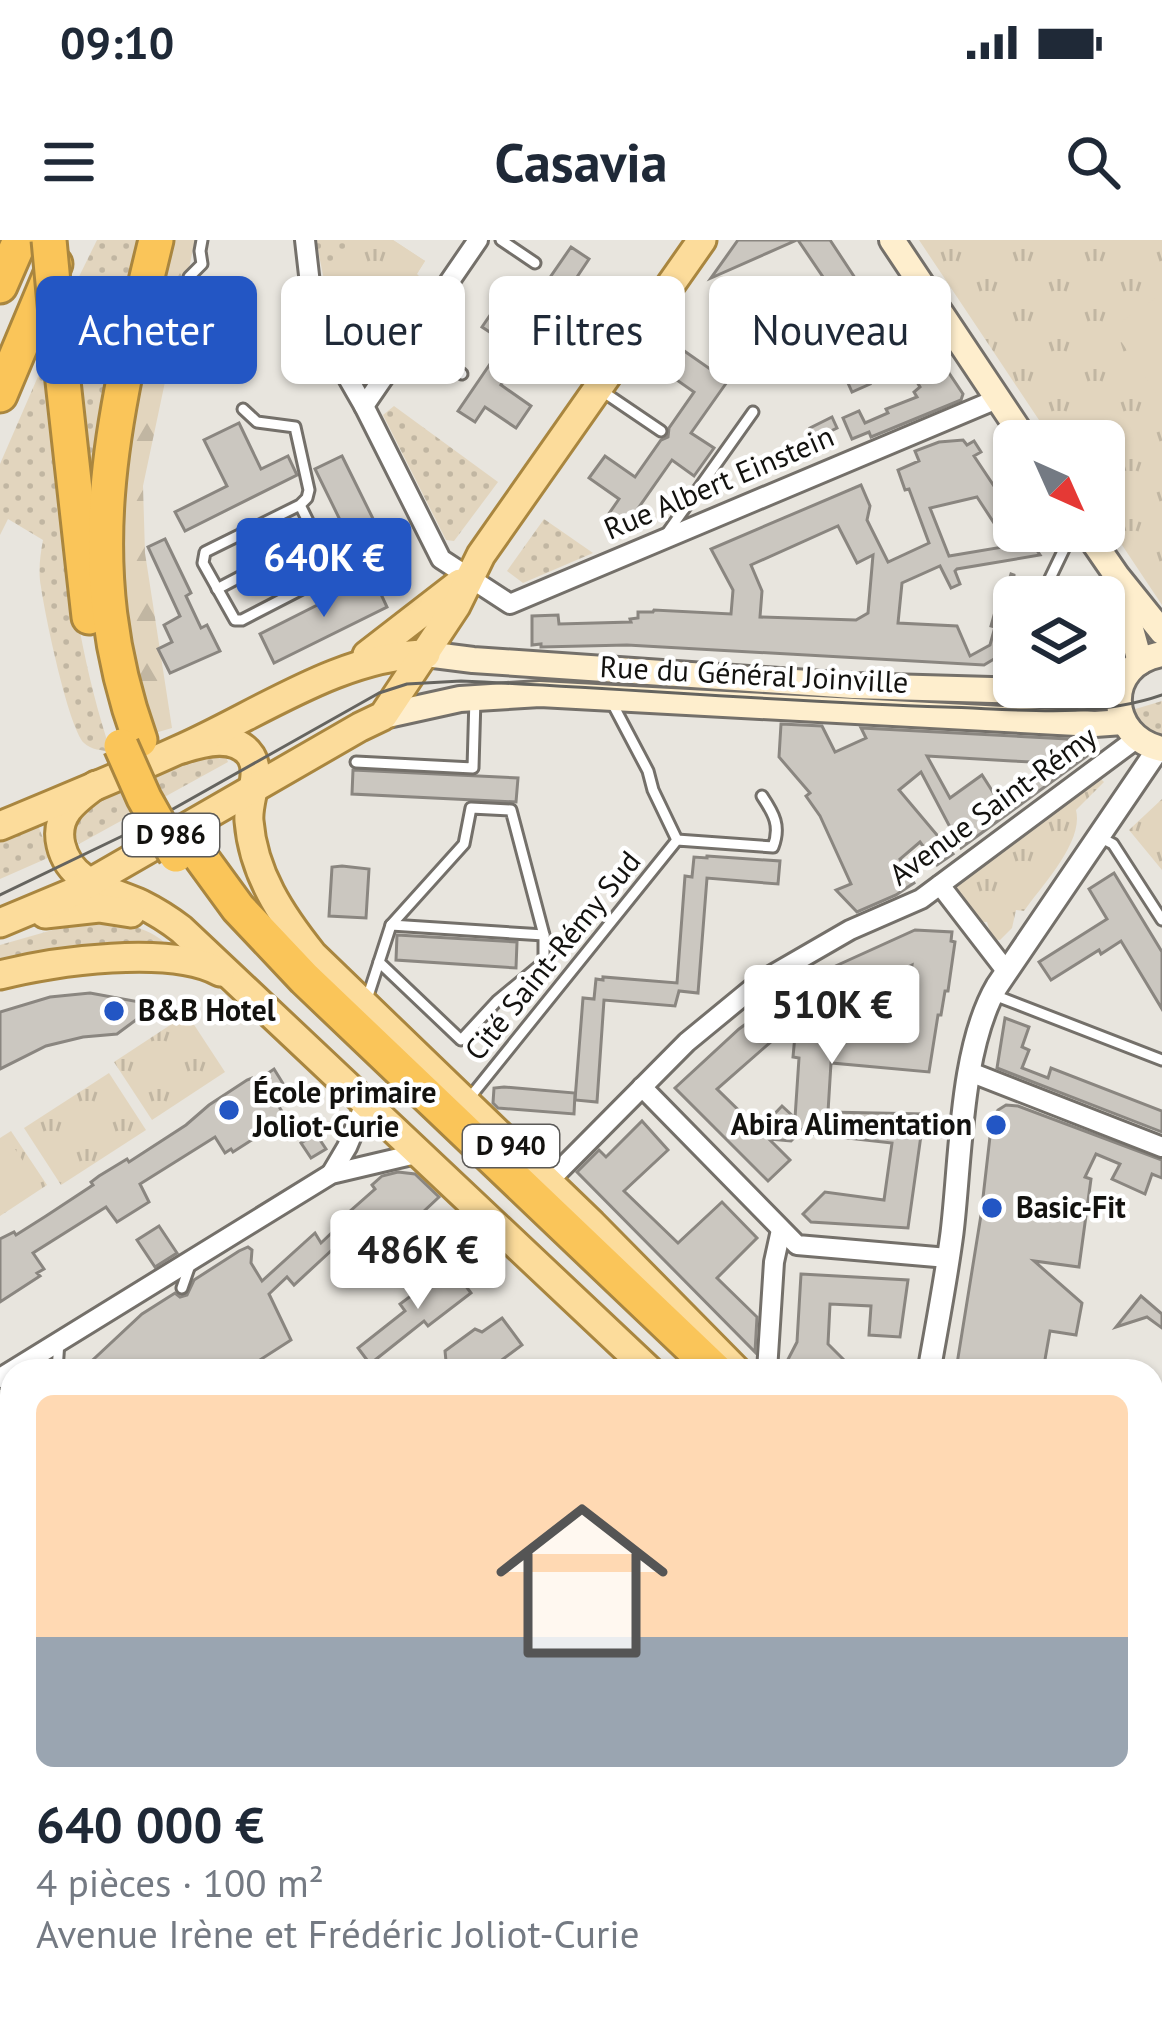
<!DOCTYPE html>
<html lang="fr">
<meta charset="utf-8">
<style>
body{margin:0;font-family:"PT Sans",sans-serif;background:#f2f2f3;color:#1f2937;height:100vh;display:flex;flex-direction:column;font-size:45px;white-space:nowrap}
*{box-sizing:border-box;margin:0}
p{font-size:39px;color:#747a83}
.icon{flex:none;width:66px;height:66px;fill:none;stroke:currentColor;stroke-width:2;stroke-linecap:round;stroke-linejoin:round}
.map{position:relative;flex:1;overflow:hidden}
.panel{position:absolute;left:0px;top:1119px;width:1164px;height:663px;display:flex;flex-direction:column;background:#fff;border-radius:36px 36px 0 0;box-shadow:0 3px 9px #0004}
.panel>*{flex:none}
.top-card{position:absolute;left:36px;top:36px;width:1092px;height:108px;display:flex;gap:24px}
.needle{width:78px;rotate:135deg}
.controls{position:absolute;left:993px;top:180px;display:grid;gap:24px}
.controls a{display:grid;place-items:center;width:132px;height:132px;border-radius:18px;background:#fff;box-shadow:0 3px 9px #0004;font-size:60px}
.price{position:absolute;translate:-50% -102px;padding:0 27px;border-radius:12px;background:#fff;color:#222;font-size:39px;line-height:78px;filter:drop-shadow(0 3px 6px #0008)}
.price::after{content:'';position:absolute;left:50%;top:72px;width:36px;height:27px;margin-left:-18px;background:inherit;clip-path:polygon(0 0,100% 0,50% 100%)}
.price.on{background:#2356c4;color:#fff}
ul{padding:0;list-style:none}
li{display:grid;align-content:center;gap:24px;height:636px;padding:0 36px}
li+li{border-top:3px solid #e0e1e3}
li span{display:grid;place-items:center;height:372px;border-radius:18px;color:#555}
li>.icon{margin-inline-start:auto}
span .icon{width:216px;height:216px;fill:#fffc;stroke-width:1}
li b{font-size:51px}
.chip{padding:0 42px;border-radius:18px;background:#fff;box-shadow:0 3px 9px #0004;font-size:42px;line-height:108px}
.chip.on{background:#2356c4;color:#fff}
.status{display:flex;justify-content:space-between;align-items:center;height:84px;padding:0 60px;background:#fff;direction:ltr}
.status svg{height:33px;fill:currentColor}
header{display:flex;justify-content:space-between;align-items:center;height:156px;padding:0 36px;background:#fff;font-size:54px;font-weight:700}
.map>svg:first-child{display:block}
</style>
<div class="status"><b>09:10</b><svg viewBox="0 0 49 12"><path d="M0 12V9h3v3zM5 12V6h3v6zM10 12V3h3v9zM15 12V0h3v12zM26 1h20v11H26zM47 4h2v5h-2z"/></svg></div>
<header><svg class="icon" aria-label="menu" viewBox="0 0 24 24"><path d="M4 6h16M4 12h16M4 18h16"/></svg>Casavia<svg class="icon" aria-label="search" viewBox="0 0 24 24"><circle cx="10" cy="10" r="6"/><path d="M15 15l6 6"/></svg></header>
<div class="map">
<svg width="1162" height="1781" viewBox="0 0 1162 1781">
<defs>
<pattern id="grass-dots" width="8" height="8" patternUnits="userSpaceOnUse" patternTransform="scale(3)"><rect width="8" height="8" fill="#e2d5be"/><path d="M2 2h.1M6 6h.1" fill="none" stroke="#c1b6a2" stroke-width="1.8" stroke-linecap="round"/></pattern>
<pattern id="forest-firs" width="22" height="20" patternUnits="userSpaceOnUse" patternTransform="scale(3)"><rect width="22" height="20" fill="#e2d5be"/><path d="M5 1l3.5 6h-7zM16 11l3.5 6h-7z" fill="#c1b6a2"/></pattern>
<pattern id="park-tufts" width="24" height="20" patternUnits="userSpaceOnUse" patternTransform="scale(3)"><rect width="24" height="20" fill="#e2d5be"/><path d="M3 7l-1-3M5 7V3M7 7l1-3M15 17l-1-3M17 17v-4M19 17l1-3" fill="none" stroke="#c1b6a2"/></pattern>
</defs>
<rect width="100%" height="100%" fill="#e8e5de"/>
<g fill="url(#grass-dots)">
<polygon points="97,0 146,0 95,302 69,57"/>
<polygon points="316,0 393,0 425,21 417,34 424,41 371,116 380,128 365,149 333,85"/>
<path d="M46,118C61,250 68,385 111,512C102,510 91,510 84,503C68,486 45,375 41,347C38,332 40,316 43,300L8,279L0,295V224Z"/>
<polygon points="394,166 498,242 454,301 446,300 383,175"/>
<polygon points="544,279 593,313 523,343 507,331"/>
<path d="M1162,461V494C1146,493 1137,485 1132,470Z"/>
<polygon points="216,510 223,510 228,522 79,604 70,584 84,565"/>
<polygon points="38,585 50,617 0,639 0,601"/>
<path d="M84,681C113,681 147,684 168,706L0,727V705Z"/>
<polygon points="1152,1366 1162,1366 1162,1469 1152,1461"/>
</g>
<path fill="url(#forest-firs)" d="M172,0H195L143,246L145,313L172,488L148,495C140,453 128,409 123,367C111,242 140,120 172,0Z"/>
<g fill="url(#park-tufts)">
<polygon points="353,0 393,0 425,21 393,70 334,31"/>
<polygon points="919,0 1162,0 1162,365 1104,278 1104,201 1053,201"/>
<path d="M1097,535L1104,542L1076,570C1084,602 1042,645 1024,671L1016,670L1012,688L1000,700L992,699L987,682H982L957,654L955,641Z"/>
<polygon points="1162,559 1162,630 1129,590"/>
<polygon points="187,774 225,832 152,880 114,822"/>
<polygon points="109,833 146,890 61,945 24,888"/>
<polygon points="11,891 47,945 0,976 0,898"/>
<polygon points="1152,1663 1162,1670 1162,1781 1052,1781 1060,1770 1152,1770"/>
</g>
<g fill="#e2d5be">
<polygon points="1162,54 1162,162 1112,88"/>
<polygon points="9,900 37,942 16,956 0,932 0,905"/>
</g>
<g fill="#cbc7c0" stroke="#8a8680" stroke-width="3" fill-rule="evenodd">
<polygon points="738,0 797,0 711,38"/>
<polygon points="798,0 830,0 867,56 888,42 963,154 961,160 871,197 869,192 852,199 843,178 859,171 865,183 888,173 886,169 917,157 914,152 920,147 898,111 900,110 885,90 867,102"/>
<polygon points="571,7 589,19 577,37 607,57 592,79 562,58 501,145 531,166 516,188 485,167 475,182 458,171 505,102 482,87 501,59 524,75"/>
<polygon points="787,38 818,82 777,110 755,59"/>
<polygon points="830,107 836,120 813,134 807,122"/>
<polygon points="680,108 710,129 721,113 739,125 691,193 714,208 694,236 672,220 625,287 608,275 619,259 589,238 605,216 635,237 661,200 668,197 669,188 694,152 664,131"/>
<polygon points="862,126 870,144 852,152 844,134"/>
<polygon points="832,177 837,188 814,199 810,188"/>
<polygon points="239,183 261,229 288,216 297,235 185,291 175,272 227,246 204,200"/>
<path d="M963,200L967,205L974,201L981,212L974,216L1014,276V291H1024L1040,315L957,329L955,331L960,344L951,348L940,326L902,343L898,383L957,386L970,416L990,405L995,387L991,386L995,372L999,374L1011,334L1014,335V407L984,425L627,405L541,407V404L532,405V376L558,375L559,384L631,382L630,379L638,378V372H653L654,370L731,374L733,350L711,309L861,245L870,266L867,280L888,322L929,303L909,249L905,250L898,230L919,221L915,211L939,202ZM977,257L1009,306L949,316L930,268ZM838,286L857,323L873,315L868,373L856,380L760,377L762,351L751,325Z"/>
<polygon points="342,216 387,307 375,313 384,332 369,339 315,229"/>
<polygon points="165,299 191,353 186,356 201,388 207,385 220,411 170,433 158,409 172,402 164,385 180,376 148,307"/>
<polygon points="373,337 387,367 274,423 260,394"/>
<path d="M781,484L822,486L835,512L866,498L861,488L1087,500V516L961,608L921,532L899,550L953,614L937,625L920,602L900,619L914,643L896,655L857,672L836,650L851,644L820,576L806,556L810,553L779,517ZM927,516L1012,521L1054,523L1000,563L982,535L950,558Z"/>
<polygon points="353,530 518,538 516,562 352,554"/>
<polygon points="707,616 780,621 778,644 707,638 698,753 679,751 675,766 604,760 597,862 575,860 583,758 594,759 596,739 603,740 603,737 677,743 685,636 692,637 694,617 707,618"/>
<polygon points="342,626 369,629 366,678 329,676 332,627"/>
<polygon points="1114,633 1162,712 1162,769 1121,701 1101,714 1099,710 1051,740 1039,722 1107,679 1089,649"/>
<path d="M915,690L952,692L951,701L955,702L948,751H945L941,775H938L929,832L831,823L828,872L924,874L908,988L811,982L803,974L825,952L884,960L892,903L811,894L812,880L791,901L769,899L790,920L768,941L675,848L739,789L783,757L818,734ZM912,725L904,780L806,774L870,745ZM796,784L793,817L799,818L795,878L782,866L759,890L717,849L773,800Z"/>
<polygon points="397,695 517,702 516,728 396,720"/>
<polygon points="90,753 156,765 117,794 83,797 46,806 0,829 0,772 50,757"/>
<polygon points="1005,778 1029,787 1022,807 1029,810 1022,828 1048,838 1051,828 1162,871 1162,892 997,828"/>
<polygon points="274,829 287,850 274,858 284,875 278,879 280,882 233,912 231,909 225,913 215,897 140,944 149,962 117,982 106,967 33,1013 44,1029 37,1033 40,1036 0,1062 0,999 14,992 16,995 46,976 93,945 91,942 99,936 127,919 129,922 186,885 209,865 247,840 252,838 255,842"/>
<polygon points="504,847 575,853 574,874 498,868 493,863 494,848"/>
<polygon points="1006,865 1018,866 1162,920 1162,938 1152,934 1145,954 1112,939 1120,924 1096,914 1085,937 1091,939 1079,1027 1034,1021 1082,1063 1076,1095 1050,1091 1043,1131 995,1131 957,1124 981,975 992,879 998,870"/>
<polygon points="642,881 668,910 624,951 678,1003 722,962 757,998 717,1038 757,1077 755,1112 577,932 599,910 606,917"/>
<polygon points="316,894 326,909 311,918 301,903"/>
<polygon points="398,932 415,934 439,957 407,987 401,983 390,993 387,989 378,998 374,993 362,1004 346,987 351,982 348,973 375,949 372,945 382,936"/>
<polygon points="340,985 333,1009 294,1045 287,1037 269,1054 291,1100 249,1127 240,1131 81,1131 142,1074 175,1053 180,1057 187,1055 194,1040 239,1011 248,1007 252,1010 251,1023 262,1041 315,993 321,1003"/>
<polygon points="159,986 177,1013 155,1027 137,1000"/>
<polygon points="451,1026 471,1053 428,1086 424,1081 370,1124 358,1108 405,1071 400,1064"/>
<polygon points="801,1034 908,1040 900,1097 869,1095 871,1066 830,1064 828,1104 855,1131 782,1131 797,1102"/>
<polygon points="1141,1056 1162,1074 1162,1088 1147,1077 1116,1087"/>
<polygon points="502,1078 522,1105 487,1131 447,1131 445,1111 475,1089 482,1092"/>
</g>
<g fill="none" stroke-linecap="round" stroke-linejoin="round">
<defs>
<g id="service">
<polyline points="202,0 200,11 202,24 189,37 189,69 221,131"/>
<polyline points="501,0 535,23"/>
<polyline points="412,99 462,134"/>
<polyline points="602,151 661,191"/>
<polyline points="243,169 257,182 295,187 309,250 307,258 300,265 205,312 203,323 235,380 242,380 329,335 332,330 300,265"/>
<polyline points="665,296 753,172"/>
<polyline points="217,349 316,297"/>
<polyline points="1041,357 1066,305 1080,291"/>
<polyline points="610,459 648,531 653,550 677,600"/>
<polyline points="356,522 473,528 475,458"/>
<polygon points="471,568 511,570 544,695 544,722 497,761 461,800 379,722 391,685 464,604"/>
<polyline points="1099,597 1113,604 1162,680"/>
<polyline points="391,685 544,695"/>
<polyline points="994,755 1162,820"/>
<polyline points="366,762 379,722"/>
<path d="M467,861L677,600L773,607C781,586 774,574 762,556"/>
<polyline points="182,1048 190,1025"/>
<polyline points="57,1131 59,1101"/>
<polyline points="553,1770 566,1781"/>
<polyline points="678,1770 682,1781"/>
<polyline points="876,1781 881,1770"/>
</g>
<g id="minor">
<polyline points="305,0 314,79 364,166 441,319 510,364 997,159"/>
<polyline points="364,166 478,0"/>
<polyline points="940,645 1007,732"/>
<polyline points="970,832 1162,907"/>
<polyline points="642,847 797,1005 948,1018"/>
<polyline points="331,934 347,907 366,862"/>
<polyline points="548,942 687,802 760,742 850,690 921,659 1136,499"/>
<polyline points="767,1131 774,1022 781,990"/>
<polyline points="0,1138 331,934 420,913"/>
<polyline points="1152,1218 1162,1219"/>
<polyline points="1152,1605 1162,1589"/>
<polyline points="361,1780 362,1781"/>
<polyline points="142,1781 150,1770"/>
<polyline points="1037,1781 1044,1770"/>
</g>
<g id="tertiary">
<path d="M929,1131C937,1085 946,1039 952,993C961,919 960,809 997,746L1158,509"/>
<polyline points="1152,1494 1162,1502"/>
<polyline points="571,1781 580,1770"/>
</g>
<g id="secondary">
<polyline points="892,0 1026,201"/>
<polyline points="1086,291 1117,336 1162,392"/>
<polyline points="1120,349 1140,422"/>
<polyline points="426,414 473,420 853,446 1023,451 1098,447"/>
<path d="M1162,414C1103,424 1106,497 1162,509"/>
<polyline points="383,476 460,459 540,454 1095,484 1123,482"/>
</g>
<g id="primary">
<polyline points="367,415 460,343"/>
<path d="M182,509C203,502 236,493 251,516C262,534 247,561 249,581C253,633 281,675 313,715L592,984L737,1131"/>
<path d="M96,545C74,561 54,576 61,605C70,644 110,650 141,664C155,671 168,679 181,689L650,1131"/>
<path d="M0,586C59,561 119,537 178,510C256,476 340,415 426,414"/>
<polyline points="45,674 99,668 131,673"/>
<polyline points="0,683 74,652 360,487 383,476 456,366 481,315 702,0"/>
<path d="M0,735C53,721 171,705 220,732"/>
<polyline points="1152,1316 1162,1317"/>
<polyline points="1152,1339 1162,1339"/>
</g>
<g id="motorway">
<polyline points="0,46 20,0"/>
<polyline points="58,96 89,377"/>
<polyline points="0,155 55,24"/>
<path d="M140,500C76,322 113,177 156,0"/>
<polyline points="192,605 238,668 305,739 716,1131"/>
</g>
</defs>
<use href="#service" stroke="#74706a" stroke-width="15"/>
<use href="#minor" stroke="#74706a" stroke-width="24"/>
<use href="#tertiary" stroke="#74706a" stroke-width="27"/>
<use href="#secondary" stroke="#74706a" stroke-width="30"/>
<use href="#primary" stroke="#a9863f" stroke-width="33"/>
<use href="#motorway" stroke="#a9863f" stroke-width="39"/>
<use href="#service" stroke="#fff" stroke-width="9"/>
<use href="#minor" stroke="#fff" stroke-width="18"/>
<use href="#tertiary" stroke="#fff" stroke-width="21"/>
<use href="#secondary" stroke="#feeecd" stroke-width="24"/>
<use href="#primary" stroke="#fcdc9b" stroke-width="27"/>
<use href="#motorway" stroke="#fac559" stroke-width="33"/>
<path stroke="#65645f" stroke-width="3" d="M0,655L141,587L379,453L407,444L461,441C622,448 783,462 945,467C1016,469 1094,479 1162,455"/>
<defs>
<g id="motorway-bridge">
<polyline points="49,0 58,96"/>
<polyline points="121,506 144,558 176,615"/>
</g>
</defs>
<use href="#motorway-bridge" stroke="#a9863f" stroke-width="39" stroke-linecap="butt"/>
<use href="#motorway-bridge" stroke="#fac559" stroke-width="33"/>
</g>
<g fill="#2356c4" stroke="#fff" stroke-width="4.5">
<circle cx="114" cy="771" r="12"/>
<circle cx="229" cy="870" r="12"/>
<circle cx="996" cy="885" r="12"/>
<circle cx="992" cy="968" r="12"/>
</g>
<g text-anchor="middle" stroke-width="9" stroke-linejoin="round" paint-order="stroke">
<g fill="#fff" stroke="#5a5957" stroke-width="3">
<rect x="123" y="574" width="96" height="42" rx="9"/>
<rect x="463" y="885" width="96" height="42" rx="9"/>
</g>
<g font-size="27" font-weight="bold" fill="#13120f">
<text x="171" y="604">D 986</text>
<text x="511" y="915">D 940</text>
</g>
<g font-size="30" fill="#13120f" stroke="#fff">
<text transform="translate(719 243) rotate(-23)" y="10">Rue Albert Einstein</text>
<text transform="translate(754 435) rotate(3)" y="10">Rue du Général Joinville</text>
<text transform="translate(993 566) rotate(-36)" y="10">Avenue Saint-Rémy</text>
<text transform="translate(553 716) rotate(-51)" y="10">Cité Saint-Rémy Sud</text>
</g>
<g font-size="30" font-weight="bold" fill="#13120f" stroke="#fff" text-anchor="start">
<text x="138" y="781">B&amp;B Hotel</text>
<text x="253" y="863">École primaire<tspan x="253" dy="34">Joliot-Curie</tspan></text>
<text x="972" y="895" text-anchor="end">Abira Alimentation</text>
<text x="1016" y="978">Basic-Fit</text>
</g>
</g>
</svg>
<div class="controls">
<a><svg class="needle" viewBox="-14 -14 28 28"><path d="M0-13l5 13h-10z" fill="#e53935"/><path d="M0 13l5-13h-10z" fill="#747a83"/></svg></a>
<a><svg class="icon" aria-label="layers" viewBox="0 0 24 24"><path d="M12 4l9 5-9 5-9-5zM3 14l9 5 9-5"/></svg></a>
</div>
<b class="price on" style="left:324px;top:380px">640K €</b>
<b class="price" style="left:832px;top:827px">510K €</b>
<b class="price" style="left:418px;top:1072px">486K €</b>
<div class="top-card">
<a class="chip on">Acheter</a>
<a class="chip">Louer</a>
<a class="chip">Filtres</a>
<a class="chip">Nouveau</a>
</div>
<section class="panel">
<ul>
<li><span style="background:linear-gradient(#ffd9b3 65%,#9aa5b1 0)"><svg class="icon" aria-label="home" viewBox="0 0 24 24"><path d="M3 11l9-7 9 7M6 9v11h12V9"/></svg></span><div><b>640 000 €</b><p>4 pièces · 100 m²</p><p>Avenue Irène et Frédéric Joliot-Curie</p></div></li>
</ul>
</section>
</div>
